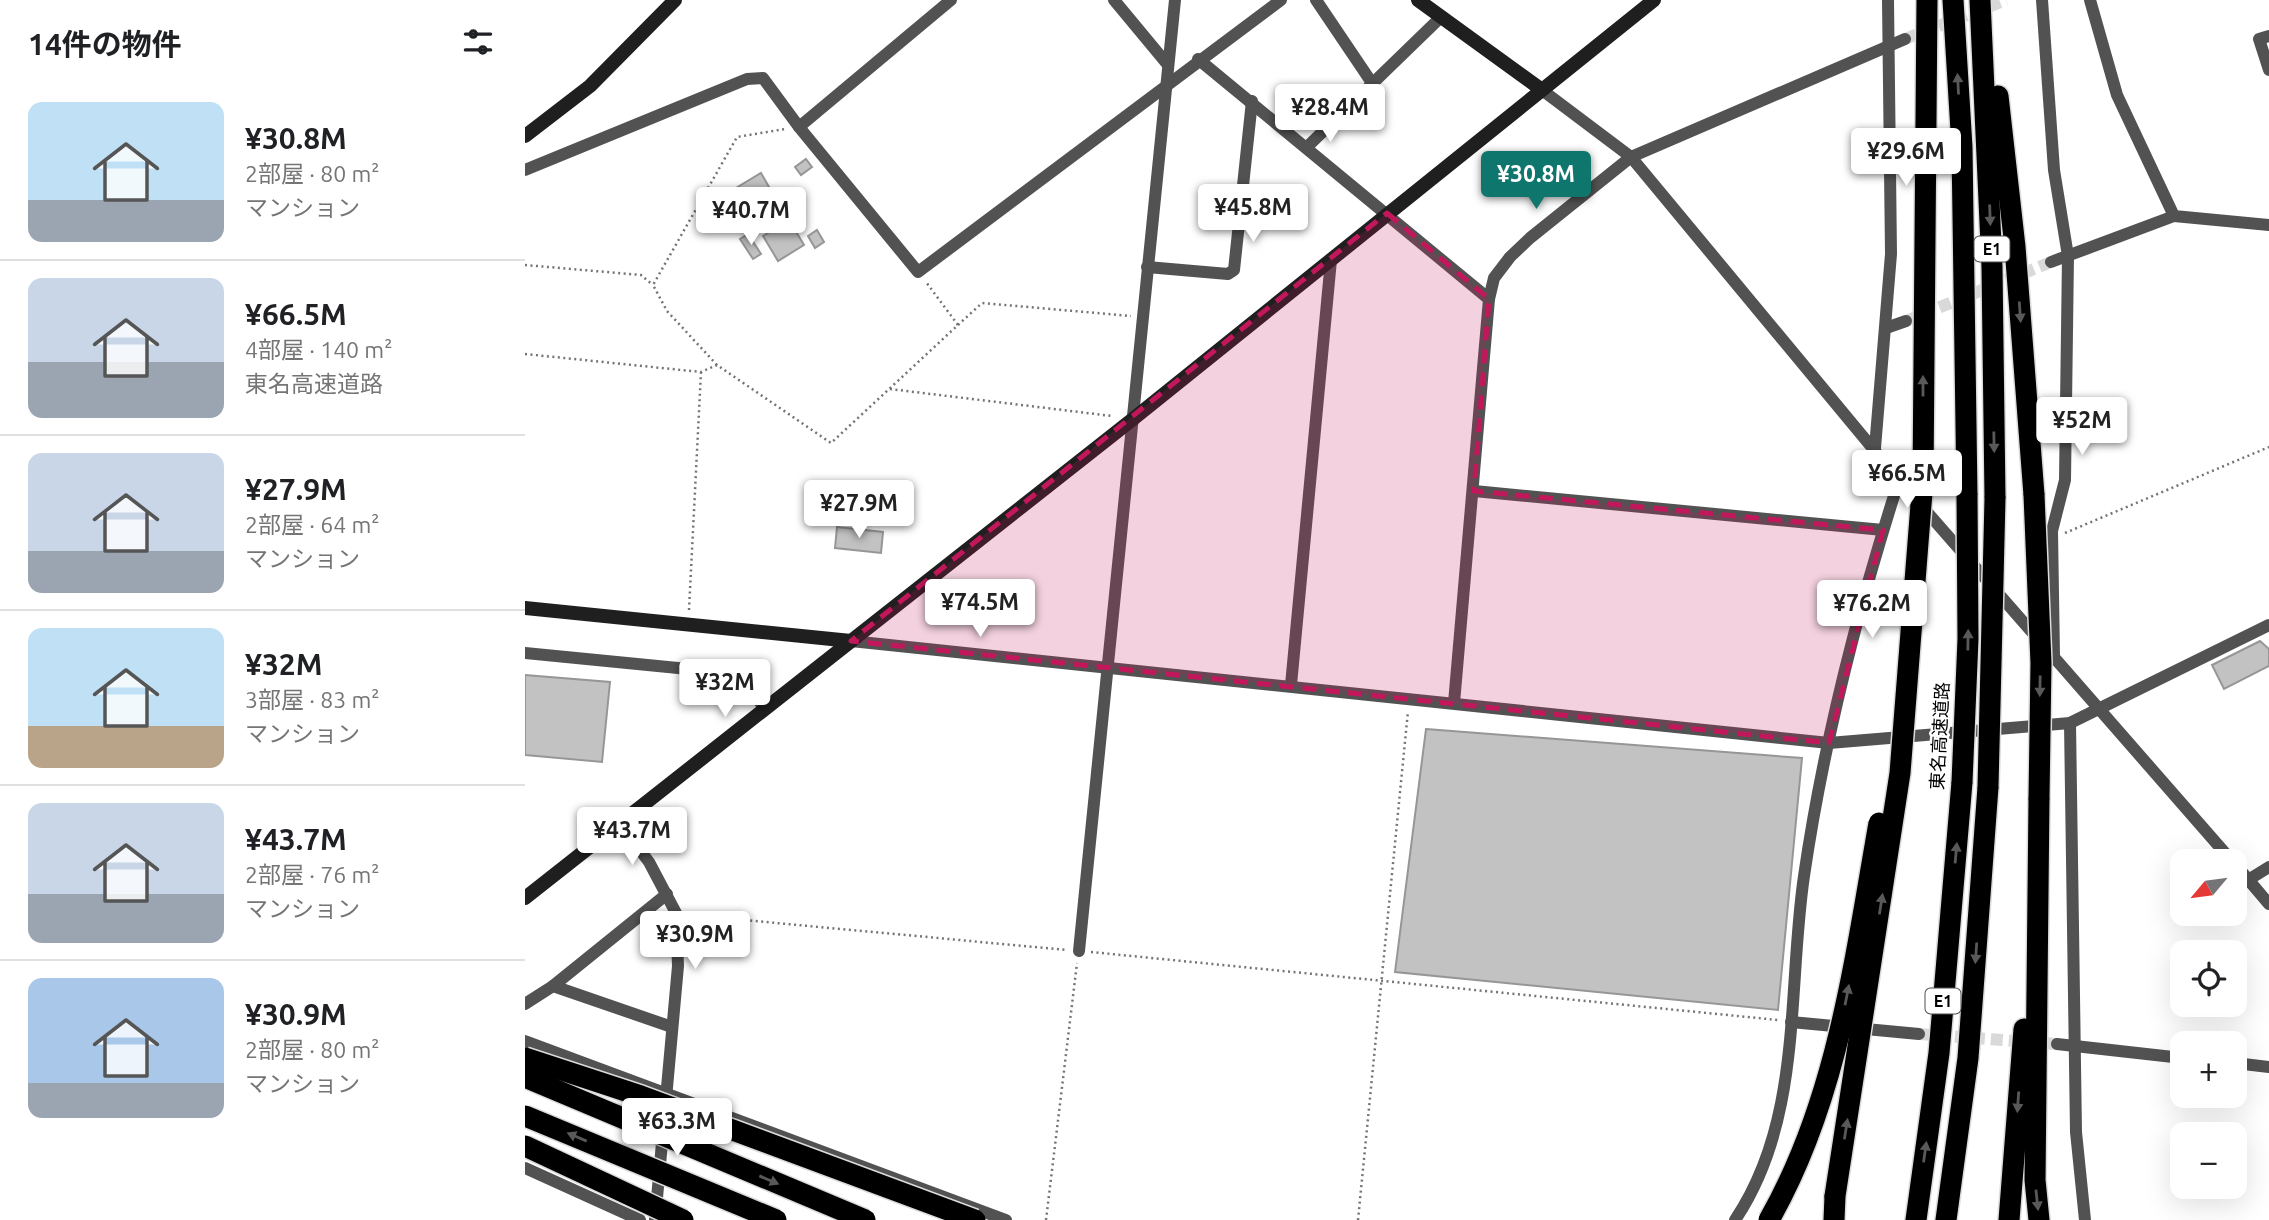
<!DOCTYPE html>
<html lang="ja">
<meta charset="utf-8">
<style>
body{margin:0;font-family:Ubuntu,"Noto Sans JP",sans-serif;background:#f2f2f2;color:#202124;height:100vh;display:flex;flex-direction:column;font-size:26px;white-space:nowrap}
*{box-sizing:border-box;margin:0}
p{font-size:23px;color:#757577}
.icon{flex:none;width:38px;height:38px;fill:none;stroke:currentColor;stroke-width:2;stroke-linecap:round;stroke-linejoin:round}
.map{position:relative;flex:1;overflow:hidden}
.details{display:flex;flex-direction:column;background:#fff;width:525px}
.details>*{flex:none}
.needle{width:46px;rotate:241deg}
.controls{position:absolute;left:1645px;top:849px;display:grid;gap:14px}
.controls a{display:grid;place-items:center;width:77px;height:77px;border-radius:14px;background:#fff;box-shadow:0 7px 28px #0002;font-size:35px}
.price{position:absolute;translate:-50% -60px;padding:0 16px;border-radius:7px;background:#fff;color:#222;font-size:23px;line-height:46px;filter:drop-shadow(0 2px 4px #0008)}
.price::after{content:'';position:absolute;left:50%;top:42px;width:21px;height:16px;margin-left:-10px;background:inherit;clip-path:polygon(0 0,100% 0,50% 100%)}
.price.on{background:#0f766e;color:#fff}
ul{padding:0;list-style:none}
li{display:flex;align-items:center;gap:21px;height:175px;padding:0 28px}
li+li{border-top:2px solid #e0e0e0}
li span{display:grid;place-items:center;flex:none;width:196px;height:140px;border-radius:14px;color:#555}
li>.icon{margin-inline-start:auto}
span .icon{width:84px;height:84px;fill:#fffc;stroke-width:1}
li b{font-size:30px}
h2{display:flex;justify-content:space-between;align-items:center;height:84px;padding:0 28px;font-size:30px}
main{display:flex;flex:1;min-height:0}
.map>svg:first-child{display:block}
</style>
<main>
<section class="details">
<h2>14件の物件<svg class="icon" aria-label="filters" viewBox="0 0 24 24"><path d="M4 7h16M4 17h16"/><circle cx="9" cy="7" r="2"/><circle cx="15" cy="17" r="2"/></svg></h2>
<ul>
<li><span style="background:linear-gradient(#bfe0f5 70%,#9aa5b1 0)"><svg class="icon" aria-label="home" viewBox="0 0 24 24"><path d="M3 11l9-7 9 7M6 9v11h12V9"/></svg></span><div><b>¥30.8M</b><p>2部屋 · 80 m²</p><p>マンション</p></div></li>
<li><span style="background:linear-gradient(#c9d6e8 60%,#9aa5b1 0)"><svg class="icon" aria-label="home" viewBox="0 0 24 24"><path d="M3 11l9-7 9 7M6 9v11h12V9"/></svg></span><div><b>¥66.5M</b><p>4部屋 · 140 m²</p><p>東名高速道路</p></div></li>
<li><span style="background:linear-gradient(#c9d6e8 70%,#9aa5b1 0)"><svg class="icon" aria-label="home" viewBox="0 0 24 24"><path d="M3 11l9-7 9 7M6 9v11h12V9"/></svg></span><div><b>¥27.9M</b><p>2部屋 · 64 m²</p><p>マンション</p></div></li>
<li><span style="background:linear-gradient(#bfe0f5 70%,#b9a48a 0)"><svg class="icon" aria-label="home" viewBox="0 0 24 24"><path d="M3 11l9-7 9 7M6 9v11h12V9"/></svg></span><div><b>¥32M</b><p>3部屋 · 83 m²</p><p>マンション</p></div></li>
<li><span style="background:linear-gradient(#c9d6e8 65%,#9aa5b1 0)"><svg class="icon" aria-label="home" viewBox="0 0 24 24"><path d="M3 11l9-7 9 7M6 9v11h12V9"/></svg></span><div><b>¥43.7M</b><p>2部屋 · 76 m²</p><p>マンション</p></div></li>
<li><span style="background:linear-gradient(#a9c7e8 75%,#9aa5b1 0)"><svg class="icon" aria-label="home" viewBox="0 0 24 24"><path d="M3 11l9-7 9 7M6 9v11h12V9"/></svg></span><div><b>¥30.9M</b><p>2部屋 · 80 m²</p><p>マンション</p></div></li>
</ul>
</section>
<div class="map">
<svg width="1744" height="1220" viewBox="0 0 1744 1220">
<rect width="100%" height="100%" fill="#fff"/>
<g fill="#c2c2c2" stroke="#969696" stroke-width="2">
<polygon points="281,159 287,167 276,175 270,167"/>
<polygon points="236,173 244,187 210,209 201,194"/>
<polygon points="250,196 259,210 230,228 221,213"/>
<polygon points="264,220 279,245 253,261 238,236"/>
<polygon points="292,230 299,242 290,248 283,236"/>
<polygon points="223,234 236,254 228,259 215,239"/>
<polygon points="312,527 358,532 356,553 310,548"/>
<polygon points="1735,641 1744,649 1744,666 1699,689 1687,665"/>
<polygon points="0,675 85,682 77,762 0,755"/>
<polygon points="901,729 1277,758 1253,1010 870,972"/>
</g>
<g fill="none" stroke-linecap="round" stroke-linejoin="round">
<g stroke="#d9d9d9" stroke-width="12" stroke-dasharray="12 6" stroke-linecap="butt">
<polyline points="1380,39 1481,0"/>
<polyline points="1381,321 1526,262"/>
<polyline points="1394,1034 1532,1044"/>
</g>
<defs>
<g id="highway">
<polyline points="1428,0 1437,147 1442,495"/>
<polyline points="1455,0 1467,267 1470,498"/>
<polyline points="1473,96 1490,247 1509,495"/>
<polyline points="1398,479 1402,0"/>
<polyline points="1514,798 1510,1180 1514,1220"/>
<polyline points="1309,1220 1310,1196"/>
<polyline points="1391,1220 1414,1053 1437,782"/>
<polyline points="1421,1220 1443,1058 1463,787"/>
<polyline points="1484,1220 1499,1029"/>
</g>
</defs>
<use href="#highway" stroke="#dbdbdb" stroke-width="24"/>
<g stroke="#747474" stroke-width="2.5" stroke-dasharray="2 3.5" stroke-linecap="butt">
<polyline points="0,265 116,275 128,285"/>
<polyline points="433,325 457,303 606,316"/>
<polyline points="0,354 176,372 192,365 306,443 433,325 401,282"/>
<polyline points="192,365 142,311 128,285 212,137 260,129"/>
<polyline points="365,389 587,416"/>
<polyline points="1540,533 1744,447"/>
<polyline points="164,610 176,372"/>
<polyline points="165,915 542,950"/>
<polyline points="566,952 1253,1020"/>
<polyline points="521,1220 552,963"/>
<polyline points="833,1220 883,711"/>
</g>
<g stroke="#525252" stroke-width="12">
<polyline points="589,0 643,65"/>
<polyline points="791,0 847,83"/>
<polyline points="1517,0 1529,170 1543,256 1540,480 1527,531 1529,656"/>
<polyline points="1565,0 1592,95 1649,216 1744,225"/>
<polyline points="1744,36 1734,39 1744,70"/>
<polyline points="673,59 964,299"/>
<polyline points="1017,90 1106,157 1374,480 1707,861"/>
<polyline points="274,127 426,0"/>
<polyline points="782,147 916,17"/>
<polyline points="0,170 222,79 238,78 274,127 393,272 756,0"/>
<polyline points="1526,262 1649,216"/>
<polyline points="622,267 703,274 709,270 727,101"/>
<polyline points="1361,328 1381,321"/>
<polyline points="1350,448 1366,254 1363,0"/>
<polyline points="949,491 1358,530"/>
<polyline points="326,641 1304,743 1545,723 1744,625"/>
<polyline points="0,653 214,674 240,709"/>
<polyline points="766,685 806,260"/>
<polyline points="929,703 964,299 969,278 985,257 1005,238 1106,157 1380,39"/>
<polyline points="1545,723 1551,1132 1560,1220"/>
<polyline points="96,825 124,862 151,913 153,966 130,1220"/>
<polyline points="1710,864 1744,904"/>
<polyline points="1723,880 1744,867"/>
<polyline points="554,951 650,0"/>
<polyline points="28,986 147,1027"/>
<polyline points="0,1004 28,986 142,894"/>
<polyline points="1266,1022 1394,1034"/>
<polyline points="0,1041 481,1220"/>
<polyline points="1532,1044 1657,1058"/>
<polyline points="1710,1063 1744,1067"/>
<polyline points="0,1168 115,1220"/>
<path d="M1210,1220C1278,1119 1262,992 1279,876C1298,746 1334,605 1374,480"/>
</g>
<g stroke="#1f1f1f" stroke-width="14">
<polyline points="893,0 1017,90"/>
<polyline points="0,136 65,86 150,0"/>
<polyline points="0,608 326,641"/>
<polyline points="0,898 608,419 1129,0"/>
</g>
<use href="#highway" stroke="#000" stroke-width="21"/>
<defs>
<g id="highway-bridge">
<polyline points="1509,495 1516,663 1514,798"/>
<polyline points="1437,782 1443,639 1442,495"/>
<polyline points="1463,787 1470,498"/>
<polyline points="0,1058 116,1096 450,1220"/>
<polyline points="0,1077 340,1220"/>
<polyline points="0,1116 251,1220"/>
<polyline points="0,1146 158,1220"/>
<polyline points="1310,1196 1375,773 1398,479"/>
<path d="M1244,1220C1313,1099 1330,958 1354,823"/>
</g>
</defs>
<use href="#highway-bridge" stroke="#dbdbdb" stroke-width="24" stroke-linecap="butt"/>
<use href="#highway-bridge" stroke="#000" stroke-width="21"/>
</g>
<defs><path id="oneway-solid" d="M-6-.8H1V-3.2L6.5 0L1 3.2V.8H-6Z" transform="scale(1.75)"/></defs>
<g fill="#595959">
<use href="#oneway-solid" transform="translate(1433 84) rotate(-93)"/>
<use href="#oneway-solid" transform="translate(1465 215) rotate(88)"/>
<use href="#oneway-solid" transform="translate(1495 312) rotate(86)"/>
<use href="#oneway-solid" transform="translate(1398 386) rotate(-90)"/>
<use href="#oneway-solid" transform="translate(1469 442) rotate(89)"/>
<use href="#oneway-solid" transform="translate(1443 640) rotate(-89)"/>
<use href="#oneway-solid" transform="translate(1515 686) rotate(91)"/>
<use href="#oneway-solid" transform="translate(1431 853) rotate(-85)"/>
<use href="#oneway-solid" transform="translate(1356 904) rotate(-81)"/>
<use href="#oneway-solid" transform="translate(1451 953) rotate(94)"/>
<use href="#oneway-solid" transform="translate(1322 995) rotate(-79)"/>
<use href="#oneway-solid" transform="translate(1493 1102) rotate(94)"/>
<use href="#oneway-solid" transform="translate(1321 1129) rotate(-81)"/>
<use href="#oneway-solid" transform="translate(52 1137) rotate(-157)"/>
<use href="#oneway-solid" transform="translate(1400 1152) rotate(-82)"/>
<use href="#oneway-solid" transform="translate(244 1180) rotate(23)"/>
<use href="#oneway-solid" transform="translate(1512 1200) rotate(84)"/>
</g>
<path fill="#c2185b" fill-opacity="0.2" stroke="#c2185b" stroke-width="5" stroke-dasharray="14 9" stroke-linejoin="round" d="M862,213L964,299L949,491L1358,530L1304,743L326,641Z"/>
<g text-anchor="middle" stroke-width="5" stroke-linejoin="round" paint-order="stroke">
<g fill="#fff" stroke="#4c4c4c" stroke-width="2">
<rect x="1449.5" y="236.5" width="35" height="25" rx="5"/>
<rect x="1400.5" y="988.5" width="35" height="25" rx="5"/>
</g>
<g font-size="16" font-weight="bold" fill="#000">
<text x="1467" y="255">E1</text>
<text x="1418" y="1007">E1</text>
</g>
<g font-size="18" fill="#000" stroke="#fff">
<text transform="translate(1415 736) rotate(-87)" y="6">東名高速道路</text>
</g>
</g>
</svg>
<div class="controls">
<a><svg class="needle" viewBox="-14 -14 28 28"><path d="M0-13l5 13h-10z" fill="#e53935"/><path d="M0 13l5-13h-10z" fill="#757577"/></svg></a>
<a><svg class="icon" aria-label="locate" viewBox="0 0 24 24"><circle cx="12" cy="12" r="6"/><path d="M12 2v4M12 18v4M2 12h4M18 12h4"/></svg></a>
<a>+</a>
<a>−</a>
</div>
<b class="price" style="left:805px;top:144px">¥28.4M</b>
<b class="price" style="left:1381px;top:188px">¥29.6M</b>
<b class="price on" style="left:1011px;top:211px">¥30.8M</b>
<b class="price" style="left:728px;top:244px">¥45.8M</b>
<b class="price" style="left:226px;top:247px">¥40.7M</b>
<b class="price" style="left:1557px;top:457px">¥52M</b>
<b class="price" style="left:1382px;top:510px">¥66.5M</b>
<b class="price" style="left:334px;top:540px">¥27.9M</b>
<b class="price" style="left:455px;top:639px">¥74.5M</b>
<b class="price" style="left:1347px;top:640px">¥76.2M</b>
<b class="price" style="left:200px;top:719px">¥32M</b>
<b class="price" style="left:107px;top:867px">¥43.7M</b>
<b class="price" style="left:170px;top:971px">¥30.9M</b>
<b class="price" style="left:152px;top:1158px">¥63.3M</b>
</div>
</main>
